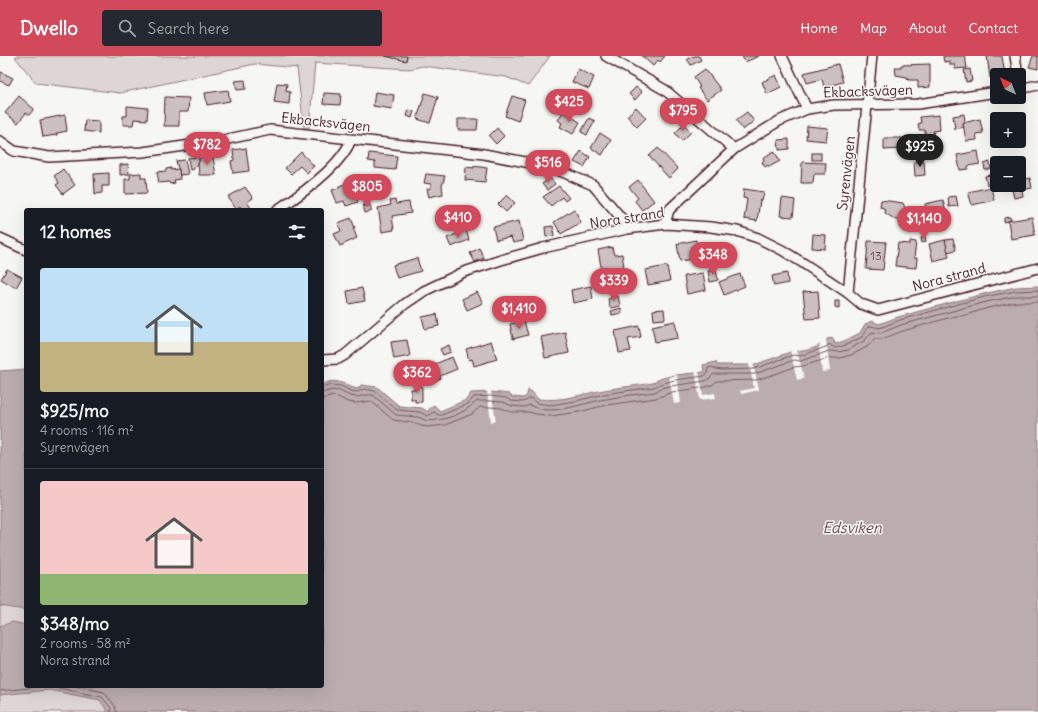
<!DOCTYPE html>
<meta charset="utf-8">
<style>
body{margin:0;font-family:Delius,sans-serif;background:#242831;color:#f1f3f6;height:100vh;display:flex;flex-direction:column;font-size:15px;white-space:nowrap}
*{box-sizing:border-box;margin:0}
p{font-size:13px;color:#9ea1a6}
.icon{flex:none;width:22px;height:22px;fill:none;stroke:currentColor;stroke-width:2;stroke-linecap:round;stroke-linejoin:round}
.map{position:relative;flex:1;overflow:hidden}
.panel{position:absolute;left:24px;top:152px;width:300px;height:480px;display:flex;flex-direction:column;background:#171b24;border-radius:4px;box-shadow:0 4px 16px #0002}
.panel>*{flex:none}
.needle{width:26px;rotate:317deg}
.controls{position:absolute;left:990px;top:12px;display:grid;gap:8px}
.controls a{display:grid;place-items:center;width:36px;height:36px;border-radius:4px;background:#171b24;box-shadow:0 4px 16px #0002;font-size:20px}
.price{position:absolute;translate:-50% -34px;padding:0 9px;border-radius:14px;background:#d1495b;color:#fff;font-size:13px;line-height:26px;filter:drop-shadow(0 1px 2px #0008)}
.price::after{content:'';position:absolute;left:50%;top:24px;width:12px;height:9px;margin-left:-6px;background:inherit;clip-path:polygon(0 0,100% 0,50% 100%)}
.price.on{background:#222;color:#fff}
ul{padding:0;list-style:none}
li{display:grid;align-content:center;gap:8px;height:212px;padding:0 16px}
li+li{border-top:1px solid #363941}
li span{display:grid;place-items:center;height:124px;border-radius:4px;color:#555}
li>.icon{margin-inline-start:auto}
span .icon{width:72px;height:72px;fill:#fffc;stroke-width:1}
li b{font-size:17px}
h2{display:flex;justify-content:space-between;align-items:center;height:48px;padding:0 16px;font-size:17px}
header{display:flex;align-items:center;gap:24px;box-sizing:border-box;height:56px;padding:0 20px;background:#d1495b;color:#fff}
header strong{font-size:19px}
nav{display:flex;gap:22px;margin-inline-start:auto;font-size:14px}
.search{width:280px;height:36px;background:#242831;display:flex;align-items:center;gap:10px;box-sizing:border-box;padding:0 14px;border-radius:4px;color:#9ea1a6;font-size:15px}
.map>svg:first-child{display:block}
</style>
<header>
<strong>Dwello</strong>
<div class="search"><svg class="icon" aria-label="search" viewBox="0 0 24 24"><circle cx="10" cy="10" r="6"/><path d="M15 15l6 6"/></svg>Search here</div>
<nav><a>Home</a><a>Map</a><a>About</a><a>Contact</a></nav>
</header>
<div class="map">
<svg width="1038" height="656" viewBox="0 0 1038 656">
<rect width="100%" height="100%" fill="#f6f6f2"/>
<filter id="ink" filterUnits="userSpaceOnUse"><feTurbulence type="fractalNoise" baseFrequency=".025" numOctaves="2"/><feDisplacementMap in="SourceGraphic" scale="8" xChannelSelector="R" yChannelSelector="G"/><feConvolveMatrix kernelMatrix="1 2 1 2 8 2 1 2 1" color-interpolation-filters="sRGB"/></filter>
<g filter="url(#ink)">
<g fill="#ddd6d5" stroke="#947a80">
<polygon points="16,0 550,0 528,30 506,21 423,10 409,13 315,7 309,72 304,72 297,12 255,8 120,37 36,27 15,1"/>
<polygon points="0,510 26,511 26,630 322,630 476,656 0,656"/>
</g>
<g fill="#bbadae" stroke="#8e747a">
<path d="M1038,230V656H108L100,644L49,634L0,639V570L13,566L26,569V630H322V329C338,320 343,330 358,333L361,329L377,331L399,350L422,352L428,356L430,352L434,349L440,355L466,344L471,337L491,336L509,338L512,341L524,342L527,339L528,334L531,335L538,343C561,346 582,338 604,334C620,331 637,330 653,327C664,318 690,318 704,316L703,309L716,306L717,309H754L793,295C803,297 822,291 827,283L833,282L835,288L844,285L860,277L865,268L872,265L879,268L898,261L983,238L1016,231Z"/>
<polygon points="26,313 26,554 0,550 0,315"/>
</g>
<g fill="#f6f6f2">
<polygon points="824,284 826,284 830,315 822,316 819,293 820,287"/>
<polygon points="793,293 797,294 804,322 797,324 790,294"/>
<polygon points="753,307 759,334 741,338 740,335 754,332 749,308"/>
<polygon points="695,315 699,315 703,339 715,337 716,342 700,344"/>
<polygon points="677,319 681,347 674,348 669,321"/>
<polygon points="487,335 491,335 496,365 491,366"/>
</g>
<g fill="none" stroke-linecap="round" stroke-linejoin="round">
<g stroke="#77585f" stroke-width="1">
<path d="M322,332L331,329L341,330L351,335L357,336L364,333L375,335L397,354L420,356L427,360L434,356L438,359H442L468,348L474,341L491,340L506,342L511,345L523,346L531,342L536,347L550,349L576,345L604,338L654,331C668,323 687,323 704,320L707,318L708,312L712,311L716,313L722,314L754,313L793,299L800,300L826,291L829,288L835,292L846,289L862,281L867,272L871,270L880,272L900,264L984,241L1016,235L1038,234"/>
<path d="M322,337L332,334L340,335L350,340L357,341L366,339H373L396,359L418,361L427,365C446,364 462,359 477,345H490L503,346L512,350L524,351L530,349C549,362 585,346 606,343C622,340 638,338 655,336L661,332L671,330L705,325L709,323L714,318H755L794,304L801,305L829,295L838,296L848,294L864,285L872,276L881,277L901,269L986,246L1017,240H1038"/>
<polyline points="322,343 333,340 338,341 348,346 356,347 371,345 393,364 415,367 421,370 428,371 445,369 472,358 480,351 490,351 501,352 511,356 529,356 536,358 551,360 579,356 606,349 656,342 672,336 706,331 712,329 717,325 756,324 775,318 794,311 803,310 829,302 840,302 851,299 867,291 874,283 882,283 903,275 955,260 962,260 988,252 1017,246 1038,246"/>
<polyline points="74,630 104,636 115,650 116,656"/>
<polyline points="0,635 49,630 102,641 111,652 111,656"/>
</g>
</g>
<g fill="#ccc1c0" stroke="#4a1f2b">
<polygon points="385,0 407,0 406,5"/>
<polygon points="642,0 665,0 660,6 658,4 653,10"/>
<polygon points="694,0 699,0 701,4 691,9 687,3"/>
<polygon points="742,0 759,0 745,6"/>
<polygon points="943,0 965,0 967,12 955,13 955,9 950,9 950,5 944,6"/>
<polygon points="987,0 1002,0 1005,19 997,19 997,21 990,22"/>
<polygon points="1033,0 1038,0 1038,13 1029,11"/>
<polygon points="838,8 843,26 824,31 822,23 807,27 804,17"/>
<polygon points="930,8 930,31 918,32 918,24 908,24 907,21 896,19 895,11 901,11 901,9"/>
<polygon points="578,13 594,21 589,33 572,26"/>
<polygon points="705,13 721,34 707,44 698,32 700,31 694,21"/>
<polygon points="970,13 972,25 966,26 964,14"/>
<polygon points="1,16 13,22 9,29 0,25"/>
<polygon points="776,19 781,31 767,38 762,26"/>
<polygon points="245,24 246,33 237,34 235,25"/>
<polygon points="277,27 287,28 286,35 290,36 289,48 274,46"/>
<polygon points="636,31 642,36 635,44 629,38"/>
<polygon points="228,34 230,45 207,49 205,37"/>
<polygon points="375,36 394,39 392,53 373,50"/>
<polygon points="324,37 341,38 340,49 323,48"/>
<polygon points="425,37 438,41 430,67 417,63"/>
<polygon points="19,40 34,53 29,59 26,57 18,67 5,57"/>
<polygon points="512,40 525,44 518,65 505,60"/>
<polygon points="165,41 189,42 188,56 179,56 179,70 164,70"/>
<polygon points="127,50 148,52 147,64 134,63 133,69 123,69 123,60 127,60"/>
<polygon points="636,51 646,62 637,71 627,60"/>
<polygon points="409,54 414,55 412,62 407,60"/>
<polygon points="563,56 580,66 573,78 560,71 562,67 558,64"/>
<polygon points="747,56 754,65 743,74 736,64"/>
<polygon points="964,58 965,66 963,67 964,71 955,73 953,60"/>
<polygon points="65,59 67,75 57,77 57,79 43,81 40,64"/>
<polygon points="939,59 940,74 933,75 934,78 925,79 925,74 919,74 918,68 921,67 920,61"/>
<polygon points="1015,59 1016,63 1003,63 1002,61"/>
<polygon points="589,62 595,65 587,79 581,76"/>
<polygon points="458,63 478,63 477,74 458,74"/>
<polygon points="980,63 983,77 976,78 977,84 966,85 963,67"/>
<polygon points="85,64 99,65 99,77 84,75"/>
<polygon points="684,68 691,76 682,85 675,77"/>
<polygon points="807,70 828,72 826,85 806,83"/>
<polygon points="497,72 504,80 496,88 489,80"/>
<polygon points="600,77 611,84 602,99 591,92"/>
<polygon points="921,79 922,87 916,87 916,80"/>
<polygon points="884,82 902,82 902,93 884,94"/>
<polygon points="789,83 789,93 779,94 778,84"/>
<polygon points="246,92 249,115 233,117 231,105 234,104 233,94"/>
<polygon points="658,92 678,113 669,122 649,100"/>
<polygon points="581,95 590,101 584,111 574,106"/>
<polygon points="774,95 780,105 769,111 768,109 765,111 762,106 764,104 763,102"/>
<polygon points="978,95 980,108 968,110 968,113 960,114 957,99"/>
<polygon points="301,96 314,110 307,117 300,110 291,118 285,112"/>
<polygon points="369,97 397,100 395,114 375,112 375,106 368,105"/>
<rect x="812" y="97" width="9" height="7"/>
<polygon points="205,98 211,98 212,102 213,102 216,119 199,119 198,107 199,106 199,101 205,100"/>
<polygon points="198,101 199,101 199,106 198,107 198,109 194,110 194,113 190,114 188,102"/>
<polygon points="185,104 188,118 180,119 176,105"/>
<polygon points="924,105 925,119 915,120 914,106"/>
<polygon points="802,106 826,107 825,118 814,118 813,127 801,127"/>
<polygon points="990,106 991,113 985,114 984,108"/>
<polygon points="128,108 129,118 120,119 120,109"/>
<polygon points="474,110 487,112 485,126 465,124 466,111 474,112"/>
<polygon points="171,112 171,114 179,113 180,123 174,124 175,127 170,128 169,126 159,127 157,116 166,115 166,113"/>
<polygon points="63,113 75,129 63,138 56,129 59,127 54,120"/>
<polygon points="109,117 109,130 102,130 102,137 95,138 94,118"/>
<polygon points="141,117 141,122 146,122 147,137 125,138 125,123 130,123 130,118"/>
<polygon points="426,118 445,120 442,130 443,138 429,141 427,133 431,132 431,128 424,127"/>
<polygon points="995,118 997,127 987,129 985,120"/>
<polygon points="550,122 555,128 547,134 542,128"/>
<polygon points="1030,122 1032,132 1022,134 1023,140 1014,142 1011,129 1019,129 1019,123 1020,124"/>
<polygon points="638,124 654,145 642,154 635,145 638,142 629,131"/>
<polygon points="351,126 358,146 346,150 344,145 337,147 332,134 339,132 339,130"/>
<polygon points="559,130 569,142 565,145 562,141 551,150 543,141"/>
<polygon points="245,131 253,142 247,146 251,152 248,154 243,154 240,150 236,153 228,141"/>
<polygon points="991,131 994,144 972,149 968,136"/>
<polygon points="744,133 764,136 762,145 760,144 757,165 744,163 747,143 743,142"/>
<polygon points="507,139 515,147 506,156 498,148"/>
<polygon points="956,140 958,150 949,151 948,141"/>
<polygon points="782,142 795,144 793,161 780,160"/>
<polygon points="395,144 396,148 409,146 411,157 392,160 394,174 382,176 378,152 391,149 390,145"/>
<polygon points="881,144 903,147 909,162 904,164 896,164 885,157 884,152 880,151"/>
<polygon points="943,144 947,161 929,165 925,148"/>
<polygon points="369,147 372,155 365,157 363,149"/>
<polygon points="574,153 581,166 561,178 554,166"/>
<polygon points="1010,161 1011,164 1004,166 1004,162"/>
<polygon points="1032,161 1035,179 1011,183 1008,165"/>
<polygon points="351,162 355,172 353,172 357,182 340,190 334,178 341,175 338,167"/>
<polygon points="519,165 523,185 513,187 511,181 496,184 493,171"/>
<polygon points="553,170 554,180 546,181 545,171"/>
<polygon points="466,174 469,184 451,191 447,182"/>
<polygon points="813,178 826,179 825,193 812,192"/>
<polygon points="925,181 926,186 922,187 921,182"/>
<polygon points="953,183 956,194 947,196 945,184"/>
<polygon points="696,184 699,202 680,205 677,188"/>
<polygon points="945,184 949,201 933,205 929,188"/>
<polygon points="868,185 886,186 883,214 866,213"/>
<polygon points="910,185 916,186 914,202 917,202 916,212 895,210 898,187 910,188"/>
<polygon points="612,191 614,199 622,198 624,211 602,216 598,194"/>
<polygon points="479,192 484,202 475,206 470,197"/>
<polygon points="417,202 421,215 397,222 393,209"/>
<polygon points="667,210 670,225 648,229 645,214"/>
<polygon points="7,213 22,221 16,232 1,223"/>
<polygon points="716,214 718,224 710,226 708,215"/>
<polygon points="703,217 706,234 687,238 684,220"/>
<polygon points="787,217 788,227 774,230 772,220"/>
<polygon points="740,218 745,230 724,239 719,226"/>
<polygon points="591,230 593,243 573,247 571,234"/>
<polygon points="362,232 365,245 349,248 347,235"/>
<polygon points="818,235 820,262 806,263 803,236"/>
<polygon points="477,236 483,247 467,254 462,243"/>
<polygon points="618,240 620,250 610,252 608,243"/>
<polygon points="835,245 839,245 839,252 835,251"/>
<polygon points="621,252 622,257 612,259 611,255"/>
<polygon points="664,253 665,263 654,264 653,254"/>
<polygon points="437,258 439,270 425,273 422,261"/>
<polygon points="524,265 528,279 513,283 510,268"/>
<polygon points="675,265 678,282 655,286 652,270"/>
<polygon points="639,270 641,281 628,283 631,295 619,297 615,275"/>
<polygon points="565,276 569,297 545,302 541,281"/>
<polygon points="407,284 410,300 394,303 391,286"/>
<polygon points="491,285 497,303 474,310 472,303 469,304 466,293"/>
<polygon points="449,289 451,296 443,299 440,293"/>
<polygon points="452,301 457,313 440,320 441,322 435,325 428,309 434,307 435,308"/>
<polygon points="415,330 422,330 422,346 415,346 415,343 411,343 411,333 415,333"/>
</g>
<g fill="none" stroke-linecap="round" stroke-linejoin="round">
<defs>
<g id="minor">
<polyline points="606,0 665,34 734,93"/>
<polyline points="782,0 807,53"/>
<polyline points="1015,0 1018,19"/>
<polyline points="1019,33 1038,29"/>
<polyline points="0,85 14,95 49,101 143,96 219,85 270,74 484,98 551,111 593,129 623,164 627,173"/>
<path d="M277,154C300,139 341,110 351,84"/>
<polyline points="665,168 669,154 734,93 779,65 807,53 834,49 918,48 997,36"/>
<polyline points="0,182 26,194"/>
<polyline points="848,237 872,0"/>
<polyline points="322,304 338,303 345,299 405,248 424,235 464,216 501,204 543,192 627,173 665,168 711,171 737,175 758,182 782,194 803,207 848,237 861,248 878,254 1038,212"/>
</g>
</defs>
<use href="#minor" stroke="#4a1f2b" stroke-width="12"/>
<use href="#minor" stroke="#f6f6f2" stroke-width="9"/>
</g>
</g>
<g text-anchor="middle" stroke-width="3" stroke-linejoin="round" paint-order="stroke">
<g font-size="12" fill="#6a4850">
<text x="876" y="204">13</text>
</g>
<g font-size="14" fill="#4a1f2b" stroke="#f6f6f2">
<text transform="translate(868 35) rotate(-2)" y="5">Ekbacksvägen</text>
<text transform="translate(326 66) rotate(6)" y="5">Ekbacksvägen</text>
<text transform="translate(846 117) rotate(-84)" y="5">Syrenvägen</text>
<text transform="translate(627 162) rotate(-9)" y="5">Nora strand</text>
<text transform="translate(949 221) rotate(-15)" y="5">Nora strand</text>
</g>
<g font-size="15" font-style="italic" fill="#6c4a52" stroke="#f6f6f2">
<text x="852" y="477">Edsviken</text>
</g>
</g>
</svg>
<div class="controls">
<a><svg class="needle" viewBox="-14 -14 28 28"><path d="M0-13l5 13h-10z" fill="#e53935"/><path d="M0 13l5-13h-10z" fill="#9ea1a6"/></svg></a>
<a>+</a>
<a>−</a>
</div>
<b class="price" style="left:569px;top:67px">$425</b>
<b class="price" style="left:683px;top:76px">$795</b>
<b class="price" style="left:207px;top:110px">$782</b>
<b class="price on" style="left:920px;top:112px">$925</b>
<b class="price" style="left:548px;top:128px">$516</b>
<b class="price" style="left:367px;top:152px">$805</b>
<b class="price" style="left:458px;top:183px">$410</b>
<b class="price" style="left:924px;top:184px">$1,140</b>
<b class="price" style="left:713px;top:220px">$348</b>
<b class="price" style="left:614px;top:246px">$339</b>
<b class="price" style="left:519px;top:274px">$1,410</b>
<b class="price" style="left:417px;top:338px">$362</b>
<section class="panel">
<h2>12 homes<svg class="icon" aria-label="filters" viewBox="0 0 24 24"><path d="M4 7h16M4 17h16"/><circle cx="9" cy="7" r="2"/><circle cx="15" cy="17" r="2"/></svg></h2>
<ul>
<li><span style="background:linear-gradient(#bfe0f5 60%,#c2b280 0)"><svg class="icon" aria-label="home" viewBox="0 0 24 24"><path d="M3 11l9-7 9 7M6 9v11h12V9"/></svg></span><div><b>$925/mo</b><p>4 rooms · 116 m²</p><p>Syrenvägen</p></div></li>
<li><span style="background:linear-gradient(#f6c9c9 75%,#8fb573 0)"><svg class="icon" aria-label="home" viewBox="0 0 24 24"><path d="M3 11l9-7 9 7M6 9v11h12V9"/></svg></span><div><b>$348/mo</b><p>2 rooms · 58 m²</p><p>Nora strand</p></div></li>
</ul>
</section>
</div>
